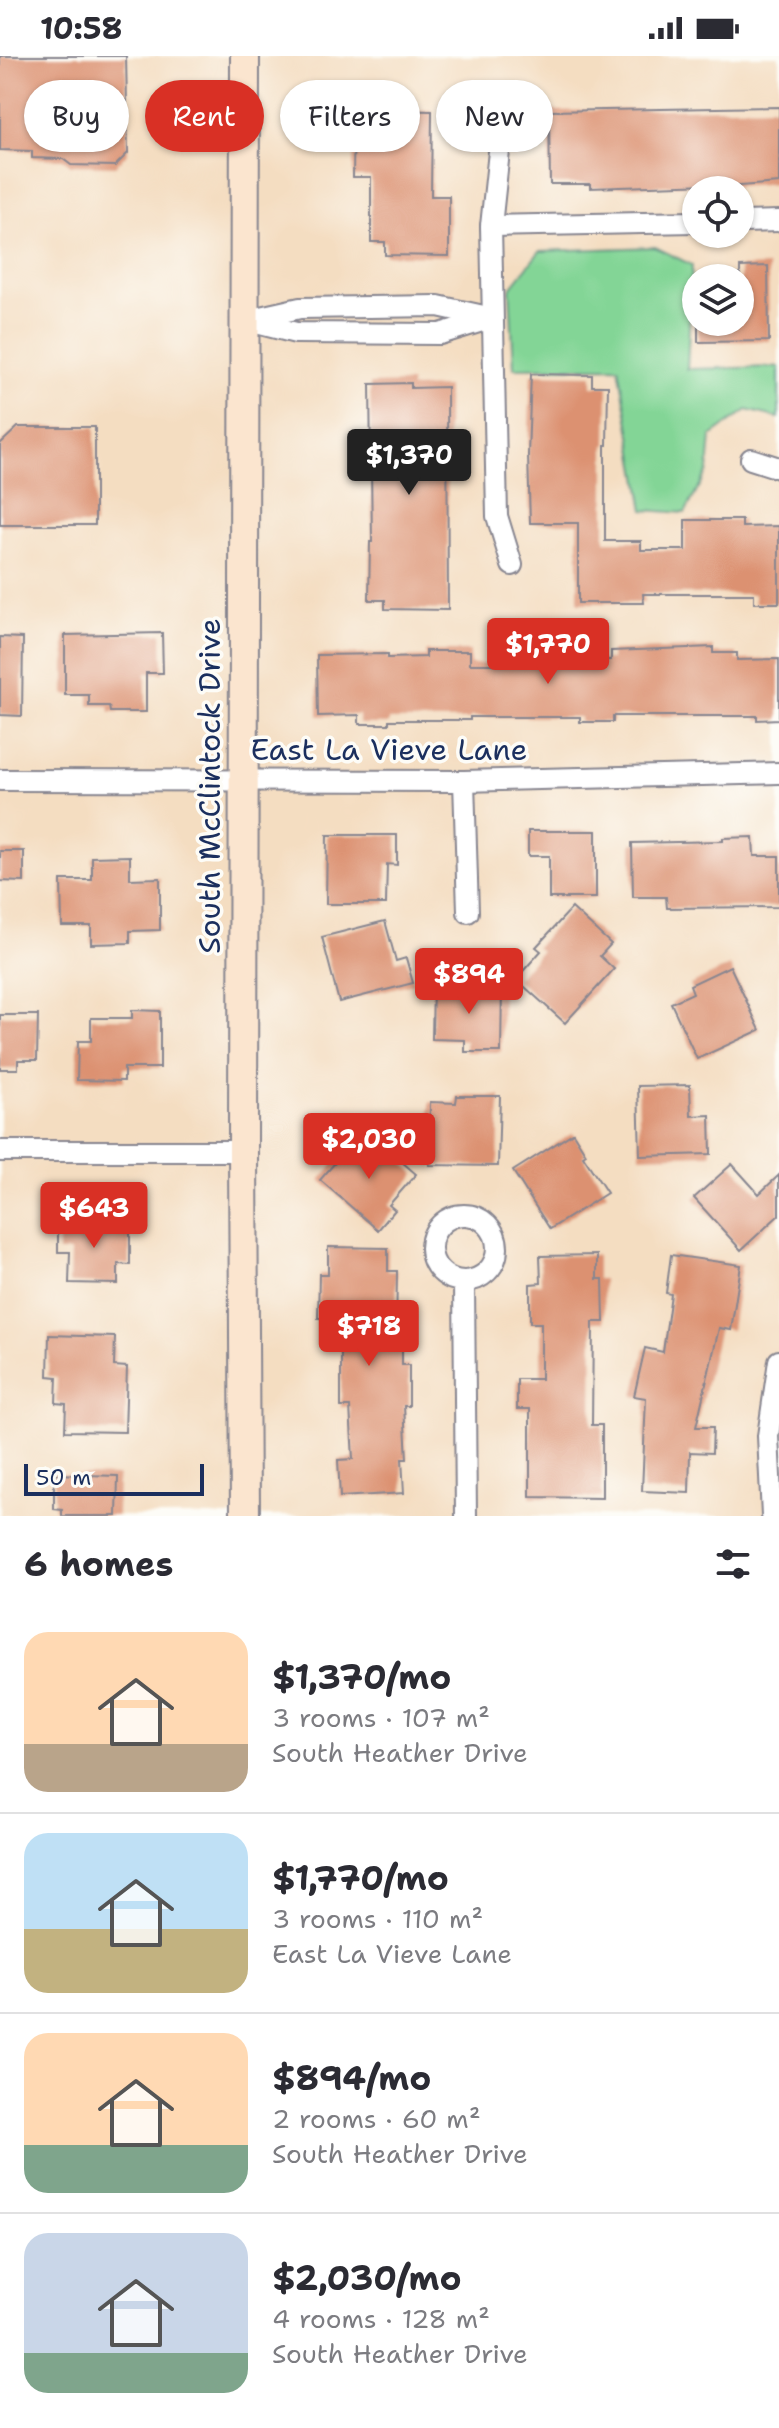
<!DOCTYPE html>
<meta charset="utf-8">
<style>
body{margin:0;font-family:"Shantell Sans",sans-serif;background:#f7f7f7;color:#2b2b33;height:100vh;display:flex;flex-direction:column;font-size:30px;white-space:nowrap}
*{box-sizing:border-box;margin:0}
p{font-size:26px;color:#7c7c81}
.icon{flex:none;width:44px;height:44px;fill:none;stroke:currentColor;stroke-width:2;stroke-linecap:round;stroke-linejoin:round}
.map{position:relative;height:1460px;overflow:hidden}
.details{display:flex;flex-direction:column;background:#fff;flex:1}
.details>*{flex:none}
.banner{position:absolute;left:24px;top:24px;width:732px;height:72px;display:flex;gap:16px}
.fabs{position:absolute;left:682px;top:120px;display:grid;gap:16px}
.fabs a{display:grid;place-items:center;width:72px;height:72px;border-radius:50%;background:#fff;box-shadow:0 2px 6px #0004;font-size:40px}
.scale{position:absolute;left:24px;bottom:20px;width:180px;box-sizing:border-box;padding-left:8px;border:4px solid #1b2f5e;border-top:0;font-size:22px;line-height:28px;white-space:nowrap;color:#1b2f5e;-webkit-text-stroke:6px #fdfcf7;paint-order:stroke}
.price{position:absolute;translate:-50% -68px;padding:0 18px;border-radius:8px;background:#d93025;color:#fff;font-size:26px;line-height:52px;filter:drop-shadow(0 2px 4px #0008)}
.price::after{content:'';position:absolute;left:50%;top:48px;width:24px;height:18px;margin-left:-12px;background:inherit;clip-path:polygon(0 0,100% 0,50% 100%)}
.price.current{background:#222;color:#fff}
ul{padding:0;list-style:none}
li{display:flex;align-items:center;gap:24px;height:200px;padding:0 24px}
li+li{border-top:2px solid #e1e1e2}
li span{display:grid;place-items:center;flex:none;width:224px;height:160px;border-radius:24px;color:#555}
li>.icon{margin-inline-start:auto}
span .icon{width:96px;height:96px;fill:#fffc;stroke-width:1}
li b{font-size:34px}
h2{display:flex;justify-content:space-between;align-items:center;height:96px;padding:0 24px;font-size:34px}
.tag{padding:0 28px;border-radius:36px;background:#fff;box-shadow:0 2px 6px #0004;font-size:28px;line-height:72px}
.tag.current{background:#d93025;color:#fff}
.status{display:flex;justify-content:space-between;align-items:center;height:56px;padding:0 40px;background:#fff;direction:ltr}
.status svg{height:22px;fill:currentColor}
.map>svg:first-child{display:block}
</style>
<div class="status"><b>10:58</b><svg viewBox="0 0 49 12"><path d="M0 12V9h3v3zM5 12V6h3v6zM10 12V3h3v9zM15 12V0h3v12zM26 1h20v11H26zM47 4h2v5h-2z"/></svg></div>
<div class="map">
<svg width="779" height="1460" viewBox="0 0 779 1460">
<rect width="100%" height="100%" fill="#fdfcf7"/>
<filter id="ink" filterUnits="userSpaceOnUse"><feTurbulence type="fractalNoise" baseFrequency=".0125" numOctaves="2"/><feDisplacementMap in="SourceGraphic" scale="16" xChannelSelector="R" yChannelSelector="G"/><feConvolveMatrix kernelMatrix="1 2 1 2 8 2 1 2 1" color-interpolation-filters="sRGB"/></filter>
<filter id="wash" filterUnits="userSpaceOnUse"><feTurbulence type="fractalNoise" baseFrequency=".006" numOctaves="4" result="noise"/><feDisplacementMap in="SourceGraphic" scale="32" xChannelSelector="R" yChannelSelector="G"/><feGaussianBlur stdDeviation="1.8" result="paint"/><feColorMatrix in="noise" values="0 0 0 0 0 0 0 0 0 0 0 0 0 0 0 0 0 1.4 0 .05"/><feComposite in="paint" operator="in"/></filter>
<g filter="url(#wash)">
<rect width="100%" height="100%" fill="#f4ddc1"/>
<polygon fill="#83d596" stroke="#4f827a" stroke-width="2" points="655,191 692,209 687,313 779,311 779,362 747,354 711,380 708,415 685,457 644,454 619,311 514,312 510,233 540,195"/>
<g id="blocks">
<g fill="#dc9171">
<polygon points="0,0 126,0 128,97 115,110 71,109 63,103 32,102 32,95 0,94"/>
<polygon points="369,49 390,50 390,54 432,55 431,140 449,140 449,200 385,199 385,186 371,186 371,121 353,121 354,63 369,63"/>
<polygon points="779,51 779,127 712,132 711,128 590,132 590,128 550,128 549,55"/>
<polygon points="768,210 769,285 698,286 698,266 740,266 740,211"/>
<polygon points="531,318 592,319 592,330 608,330 607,389 605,389 605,485 641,485 641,494 685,494 685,464 742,464 742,471 779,470 779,547 754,547 754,538 643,538 644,547 578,547 578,467 530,467 528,399"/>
<polygon points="411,327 411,332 447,331 448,554 385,553 385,544 369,544 370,486 372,486 370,328"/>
<polygon points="18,371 95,371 95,469 0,469 0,388"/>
<polygon points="537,575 562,575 562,604 611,604 611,595 713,591 713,597 737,597 737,604 779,603 779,663 757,664 757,660 613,660 613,666 580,666 580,661 470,661 470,664 389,664 389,668 359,668 359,659 318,660 317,599 388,598 388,602 426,601 426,595 470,595 470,608 526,608 526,595 537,595"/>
<polygon points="162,577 163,617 146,617 146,656 110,656 109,650 89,650 89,639 65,639 65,579"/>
<polygon points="0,581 23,582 22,660 0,659"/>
<polygon points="528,775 596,775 596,842 549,842 549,800 528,800"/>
<polygon points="327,779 397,779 397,809 387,808 386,848 326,848"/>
<polygon points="753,781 754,800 779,800 779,851 667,852 666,841 633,841 632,787 723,785 723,782"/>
<polygon points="0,795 24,795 24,826 0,825"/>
<polygon points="130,800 130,823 160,822 160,874 130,875 130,887 91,888 91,870 62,870 61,824 92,824 92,801"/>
<polygon points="572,852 611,888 600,900 614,913 565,967 516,923 541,895 536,891"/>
<polygon points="385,865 396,905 406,902 413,927 339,946 322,881"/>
<polygon points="730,910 760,974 697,1003 671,947 693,937 690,929"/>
<polygon points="433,928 502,929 501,996 465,996 465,984 432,983"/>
<polygon points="132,954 160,955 160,1012 124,1012 124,1025 77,1024 78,985 91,985 91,962 132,962"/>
<polygon points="0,959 38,959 37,1004 18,1004 18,1013 0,1013"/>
<polygon points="690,1029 691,1060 710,1059 711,1098 640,1100 638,1030"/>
<polygon points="457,1040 500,1040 498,1110 429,1109 430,1046 456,1047"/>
<polygon points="573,1077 586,1098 583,1100 607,1137 550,1173 513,1115"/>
<polygon points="373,1081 416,1118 389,1149 395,1154 378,1174 320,1124 347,1093 356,1100"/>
<polygon points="732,1108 759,1138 779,1119 779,1159 741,1194 694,1142"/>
<polygon points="58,1163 118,1164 118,1174 130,1174 130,1209 118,1208 118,1228 69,1227 70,1196 58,1196"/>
<polygon points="328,1191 388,1192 388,1215 397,1215 396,1281 402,1281 402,1309 409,1309 409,1350 404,1350 407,1403 402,1403 404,1437 340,1441 338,1404 353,1403 350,1351 341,1351 341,1262 318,1262 319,1218 328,1218"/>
<polygon points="597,1199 597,1223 603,1223 604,1266 593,1266 592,1369 602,1369 602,1442 530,1441 530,1353 517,1353 517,1323 541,1323 541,1267 530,1267 530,1228 541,1227 540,1200"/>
<polygon points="671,1199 741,1209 731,1274 719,1272 696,1371 713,1371 712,1397 690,1396 689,1437 642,1435 646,1342 634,1340 645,1292 663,1296 671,1238 666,1237"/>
<polygon points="49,1279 115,1281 114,1310 127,1311 125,1376 65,1375 66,1348 56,1347 57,1321 48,1320"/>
<polygon points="54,1418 118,1420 117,1460 62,1460 62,1454 54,1453"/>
</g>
</g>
</g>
<g filter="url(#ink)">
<use href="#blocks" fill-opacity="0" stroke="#888690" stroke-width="2"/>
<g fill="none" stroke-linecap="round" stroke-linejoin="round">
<defs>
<g id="street">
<polyline points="500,86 491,170 497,460 512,509"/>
<polyline points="740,166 779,165"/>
<polyline points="491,170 696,166"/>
<polyline points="251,263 300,252 438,250 488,261"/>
<polyline points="244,264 296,277 440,278 492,262"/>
<polyline points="751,403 779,412"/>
<polyline points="0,724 464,725 779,717"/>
<polyline points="464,725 468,856"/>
<polyline points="0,1095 243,1095"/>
<circle cx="464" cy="1192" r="33"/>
<polyline points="464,1226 466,1460"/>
<polyline points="772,1460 768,1380 779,1305"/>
</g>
<polyline id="secondary" points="245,1460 243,1095 245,0"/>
</defs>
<use href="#street" stroke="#888690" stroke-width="24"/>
<use href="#secondary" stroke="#888690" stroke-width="32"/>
<use href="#street" stroke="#fff" stroke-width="20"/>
<use href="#secondary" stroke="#fbe5cf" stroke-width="28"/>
</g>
</g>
<g text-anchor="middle" stroke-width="7" stroke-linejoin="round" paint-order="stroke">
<g font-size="30" fill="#1b2f5e" stroke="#fdfcf7">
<text x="389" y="704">East La Vieve Lane</text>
<text transform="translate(210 730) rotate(-90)" y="10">South McClintock Drive</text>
</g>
</g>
</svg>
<div class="fabs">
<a><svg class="icon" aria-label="locate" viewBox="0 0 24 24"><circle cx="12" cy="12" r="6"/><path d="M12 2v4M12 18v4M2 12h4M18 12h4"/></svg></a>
<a><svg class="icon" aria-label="layers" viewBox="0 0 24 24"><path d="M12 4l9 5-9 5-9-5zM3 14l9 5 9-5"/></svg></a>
</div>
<div class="scale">50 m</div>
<b class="price current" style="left:409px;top:441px">$1,370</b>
<b class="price" style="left:548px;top:630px">$1,770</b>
<b class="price" style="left:469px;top:960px">$894</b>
<b class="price" style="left:369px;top:1125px">$2,030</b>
<b class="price" style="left:94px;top:1194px">$643</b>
<b class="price" style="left:369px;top:1312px">$718</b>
<div class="banner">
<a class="tag">Buy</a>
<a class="tag current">Rent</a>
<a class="tag">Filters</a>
<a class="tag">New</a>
</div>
</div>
<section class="details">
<h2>6 homes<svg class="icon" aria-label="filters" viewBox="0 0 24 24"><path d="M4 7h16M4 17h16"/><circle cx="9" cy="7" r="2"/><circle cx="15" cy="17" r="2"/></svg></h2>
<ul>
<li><span style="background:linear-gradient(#ffd9b3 70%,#b9a48a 0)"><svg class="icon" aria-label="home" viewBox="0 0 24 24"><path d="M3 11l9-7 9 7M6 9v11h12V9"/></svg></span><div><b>$1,370/mo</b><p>3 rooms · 107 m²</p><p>South Heather Drive</p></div></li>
<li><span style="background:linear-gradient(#bfe0f5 60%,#c2b280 0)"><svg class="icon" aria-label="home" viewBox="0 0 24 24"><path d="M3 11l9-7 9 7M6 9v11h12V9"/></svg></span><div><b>$1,770/mo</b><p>3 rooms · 110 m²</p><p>East La Vieve Lane</p></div></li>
<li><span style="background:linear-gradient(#ffd9b3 70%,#7fa58c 0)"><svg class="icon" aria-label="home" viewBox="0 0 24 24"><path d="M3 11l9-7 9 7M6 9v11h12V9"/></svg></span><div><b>$894/mo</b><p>2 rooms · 60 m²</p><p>South Heather Drive</p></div></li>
<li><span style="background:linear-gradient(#c9d6e8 75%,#7fa58c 0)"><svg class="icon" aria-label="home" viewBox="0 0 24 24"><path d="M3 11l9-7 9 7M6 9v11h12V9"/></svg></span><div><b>$2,030/mo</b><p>4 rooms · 128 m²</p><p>South Heather Drive</p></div></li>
</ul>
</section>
